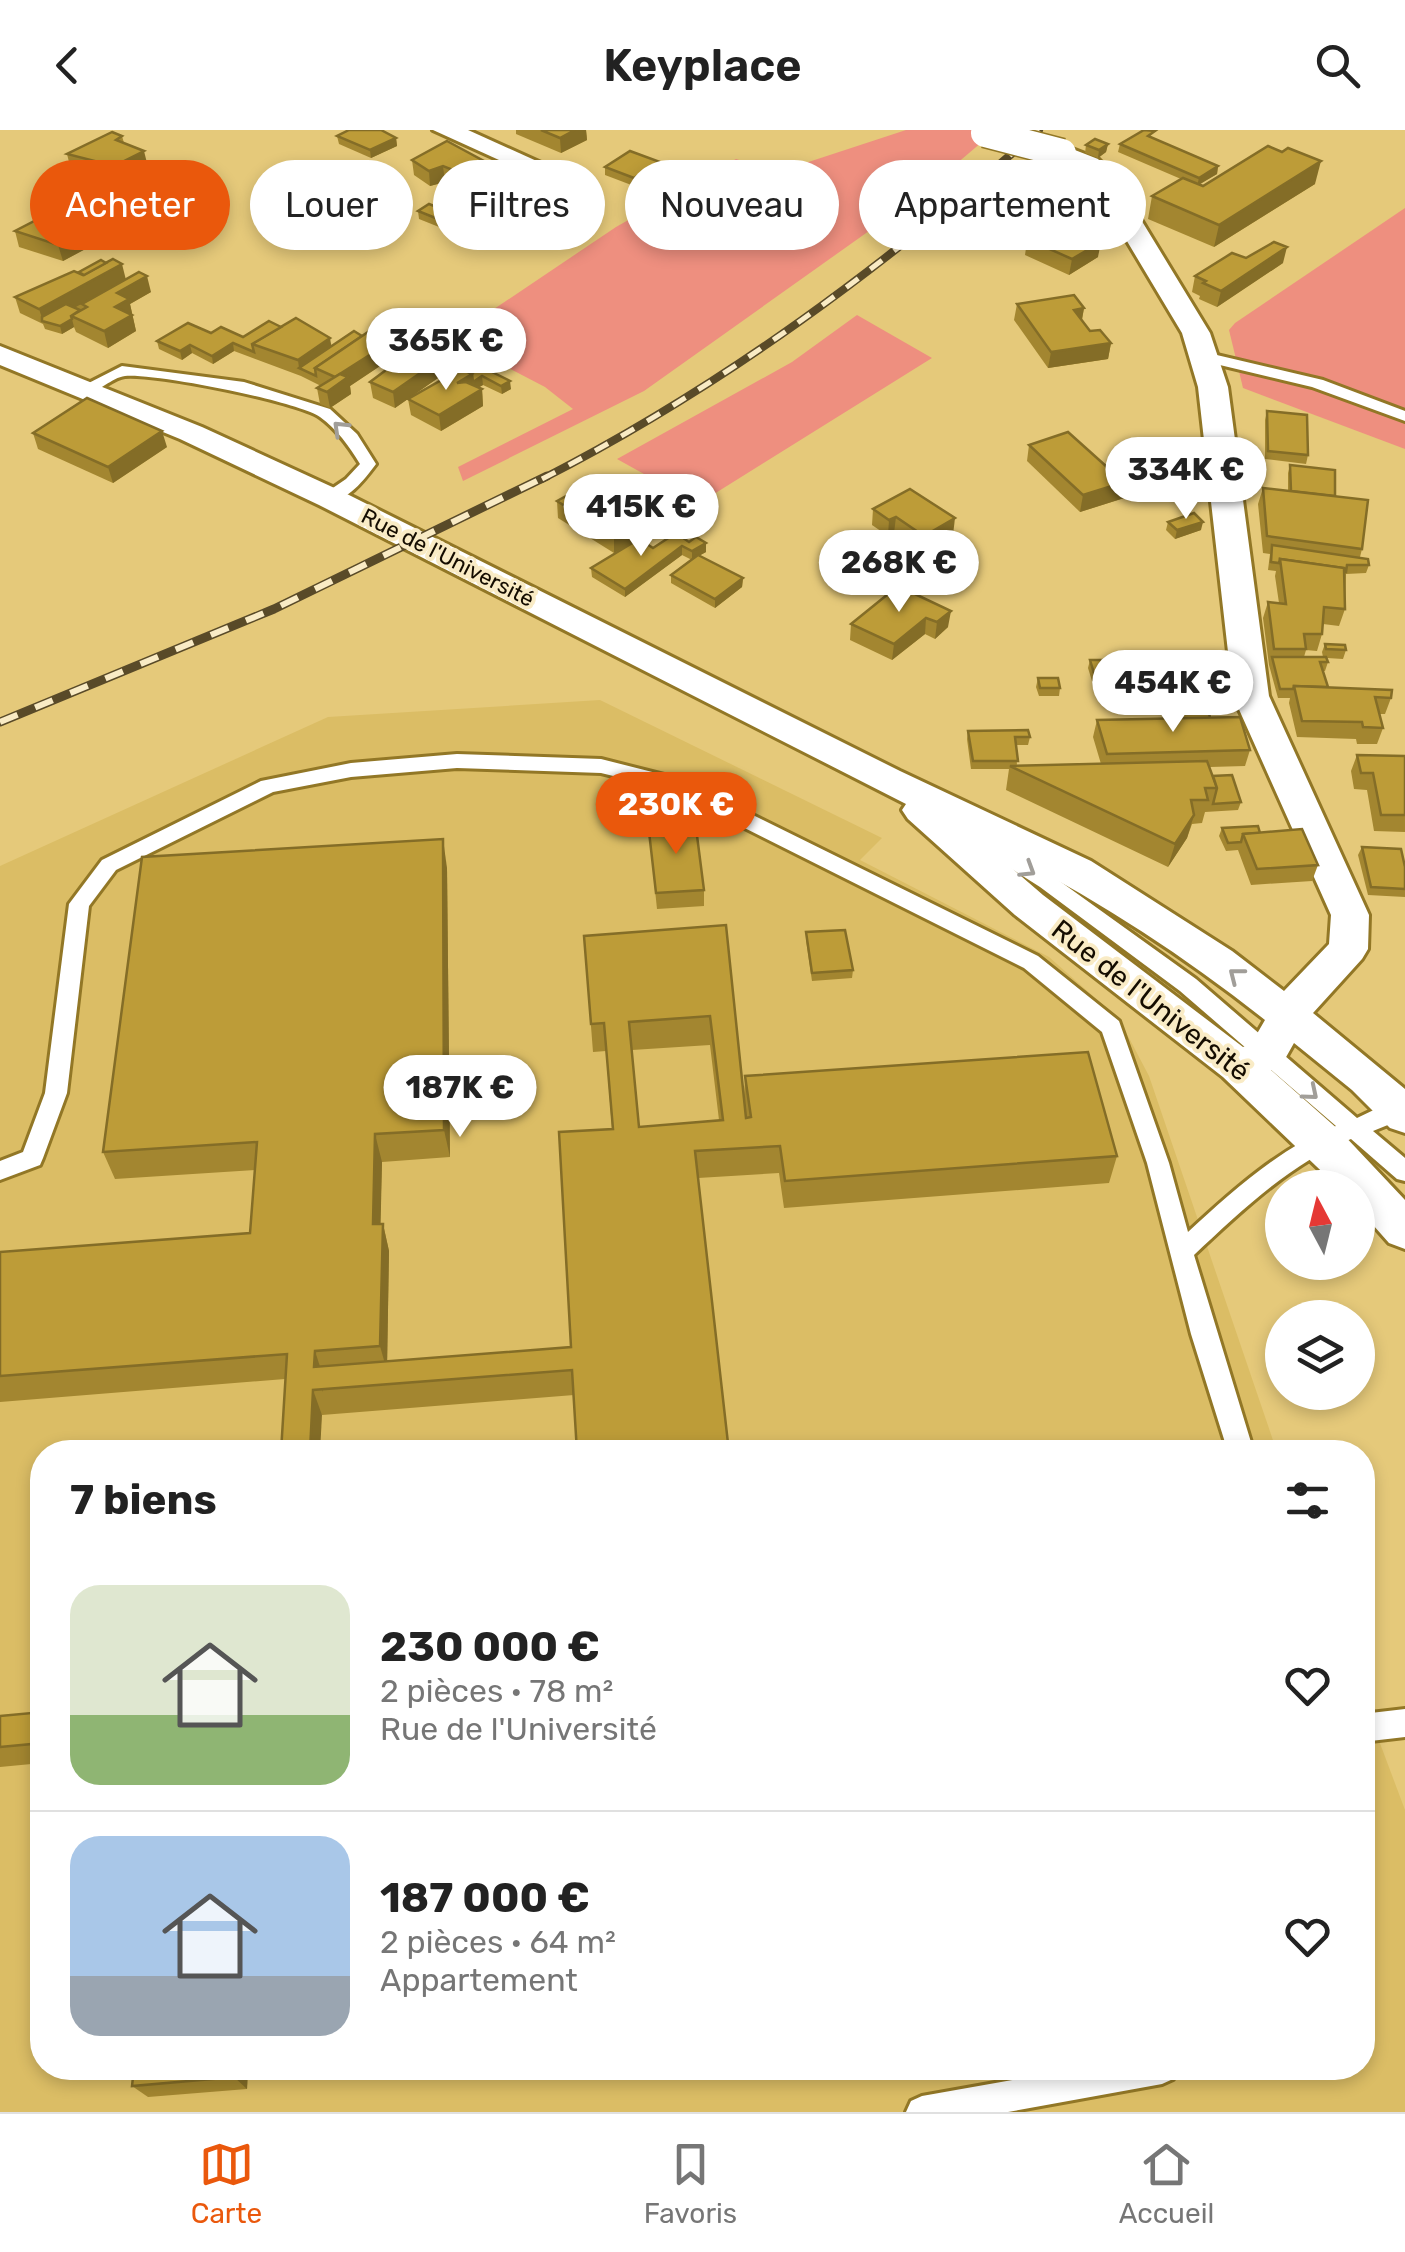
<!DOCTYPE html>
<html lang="fr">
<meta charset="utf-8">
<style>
body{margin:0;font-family:Rubik,sans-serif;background:#f2f2f2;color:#222;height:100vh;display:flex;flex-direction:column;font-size:38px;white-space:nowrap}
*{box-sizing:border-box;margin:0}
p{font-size:32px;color:#767676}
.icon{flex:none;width:55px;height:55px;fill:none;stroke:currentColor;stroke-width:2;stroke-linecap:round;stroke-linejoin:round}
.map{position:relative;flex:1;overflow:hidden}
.drawer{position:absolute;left:30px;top:1310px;width:1345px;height:640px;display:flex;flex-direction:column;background:#fff;border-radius:40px;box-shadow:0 5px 15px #0003}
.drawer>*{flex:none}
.guide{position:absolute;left:30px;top:30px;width:1345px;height:90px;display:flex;gap:20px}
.needle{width:65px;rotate:353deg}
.buttons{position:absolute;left:1265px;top:1040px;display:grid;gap:20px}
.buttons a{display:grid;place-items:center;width:110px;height:110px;border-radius:50%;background:#fff;box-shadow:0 5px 15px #0003;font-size:50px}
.price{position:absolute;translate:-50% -85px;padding:0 22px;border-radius:35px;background:#fff;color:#222;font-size:32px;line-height:65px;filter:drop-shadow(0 2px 5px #0008)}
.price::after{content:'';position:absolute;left:50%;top:60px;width:30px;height:22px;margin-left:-15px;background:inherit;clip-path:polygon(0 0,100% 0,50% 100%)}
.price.on{background:#ea580c;color:#fff}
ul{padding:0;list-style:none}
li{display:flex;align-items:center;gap:30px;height:250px;padding:0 40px}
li+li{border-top:2px solid #e0e0e0}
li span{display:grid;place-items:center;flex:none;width:280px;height:200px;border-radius:30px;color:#555}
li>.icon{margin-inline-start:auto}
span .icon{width:120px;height:120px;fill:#fffc;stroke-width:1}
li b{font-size:42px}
h2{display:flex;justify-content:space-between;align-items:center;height:120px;padding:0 40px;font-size:42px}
.chip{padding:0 35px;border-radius:45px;background:#fff;box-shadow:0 5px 15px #0003;font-size:35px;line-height:90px}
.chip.on{background:#ea580c;color:#fff}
header{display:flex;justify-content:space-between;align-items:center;height:130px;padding:0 40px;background:#fff;font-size:45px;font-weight:600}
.tabs{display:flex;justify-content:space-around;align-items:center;height:140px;border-top:2px solid #e0e0e0;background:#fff;font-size:28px;color:#767676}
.tabs a{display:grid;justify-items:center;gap:5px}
.tabs .on{color:#ea580c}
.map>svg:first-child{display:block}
</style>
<header><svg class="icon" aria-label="back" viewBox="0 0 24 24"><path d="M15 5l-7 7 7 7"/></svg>Keyplace<svg class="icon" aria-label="search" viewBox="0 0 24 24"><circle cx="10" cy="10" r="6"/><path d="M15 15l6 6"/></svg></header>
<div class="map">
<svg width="1405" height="1982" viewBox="0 0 1405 1982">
<rect width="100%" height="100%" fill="#e5c97a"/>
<polygon fill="#dbbd65" points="600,570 882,708 860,730 1049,827 1119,889 1149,946 1277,1322 42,1322 42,1938 1362,1938 1363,1568 1405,1680 1405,1982 0,1982 0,736 328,587"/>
<g fill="#ee8f7f">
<polygon points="906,0 996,0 921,64 644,261 463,351 458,337 573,279 545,257 451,208 616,97 736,29 778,42"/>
<polygon points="1405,78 1405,319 1243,258 1229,200 1235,193"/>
<polygon points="857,185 932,228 698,374 617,329 792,232"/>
</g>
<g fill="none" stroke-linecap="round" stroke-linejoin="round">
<defs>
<g id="lane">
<polygon points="1204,222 1323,250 1405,281 1405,291 1312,257 1199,230 1196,227"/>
<path d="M122,236L244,252L330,279L357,304L376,334C364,350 346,374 324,372V364L346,349L360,334C349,316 337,299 320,287C297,271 154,243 125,246C108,248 93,271 77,259Z"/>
<path d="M457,624L601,629L680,649L1038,826L1119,891L1169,1033L1188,1102C1231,1062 1281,1017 1336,996L1180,861L1040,757L951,700L948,695L951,690H965L1054,747L1196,849L1357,988L1405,965V988L1373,1001L1405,1028V1051L1397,1049L1351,1009C1292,1032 1240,1082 1194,1125L1254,1322H1228L1191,1204L1147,1033L1102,902L1024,838L667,659L601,643L457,638L351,647L273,662L116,740L89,776L67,963L43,1028L40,1035L0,1050V1031L23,1022L45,963L69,774L102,730L261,651L351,633Z"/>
<polygon points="1405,1579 1405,1607 1362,1612 1362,1584"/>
<polygon points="1079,1938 1178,1938 1173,1949 1162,1954 1008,1982 906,1982 911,1971 922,1966"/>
</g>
<g id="street">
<polygon points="433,0 468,0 572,47 559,55 550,53"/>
<path d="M1062,15L1098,29L1115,47L1210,203L1228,257L1269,566L1369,785L1368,819L1362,829L1313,883L1405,959V1003L1390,998L1352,960L1294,913L1281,936L1271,940L1340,1001L1405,1070V1119L1389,1113L1358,1078V1058H1339L1223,947L1015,785L908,689L902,680L906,674L319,375L180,309L0,235V216L202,297L341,361L900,641L1091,731L1232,821L1284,861L1329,814L1331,785L1233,566L1198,257L1182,203L1091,51L1049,23ZM978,709C1081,759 1175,819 1265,890L1251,914L1243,917L1043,765Z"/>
</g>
</defs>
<use href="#lane" stroke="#927726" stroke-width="6"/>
<use href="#street" stroke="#927726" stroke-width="6"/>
<use href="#lane" fill="#fff" fill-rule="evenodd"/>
<use href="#street" fill="#fff" fill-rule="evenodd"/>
<defs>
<path id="rail-far1" d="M542,349C724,256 886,135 1039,0"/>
<polyline id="rail" points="0,592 274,479 547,346"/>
</defs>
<use href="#rail-far1" stroke="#594a28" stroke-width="8"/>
<use href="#rail" stroke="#594a28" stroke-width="9"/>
<use href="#rail-far1" stroke="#f9ebc5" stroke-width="5" stroke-dasharray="15" stroke-linecap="butt"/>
<use href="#rail" stroke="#f9ebc5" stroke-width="6" stroke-dasharray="19" stroke-linecap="butt"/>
<defs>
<polyline id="street-bridge" points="985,3 1062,23"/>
</defs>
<use href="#street-bridge" stroke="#927726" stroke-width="31" stroke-linecap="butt"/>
<use href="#street-bridge" stroke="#fff" stroke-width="28"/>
</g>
<g fill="#a38630" fill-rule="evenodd">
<polygon points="516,0 586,0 587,10 561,23 516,4"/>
<polygon points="122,6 124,13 148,37 118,52 71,40 67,24"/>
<polygon points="337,6 396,8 397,16 371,28 339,14"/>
<polygon points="1154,8 1218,36 1217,44 1199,54 1203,56 1315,54 1214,117 1148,89 1152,66 1181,49 1118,22 1120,14"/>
<polygon points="447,11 483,46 460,58 445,52 430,56 414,45 412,30"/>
<polygon points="1108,14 1106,22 1098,28 1085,23 1086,15"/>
<polygon points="605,37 660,40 634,56 605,45"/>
<polygon points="490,56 566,72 536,89 492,71"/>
<polygon points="1046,64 1084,89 1069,98 1098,127 1069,145 1025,125 1026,118 1022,117 1023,109 1037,103 1053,94 1047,91 1033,99 1015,91 1016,83"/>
<polygon points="418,81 450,82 451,90 439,97 419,89"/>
<polygon points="15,101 91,116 63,131 19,117"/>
<polygon points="1283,133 1217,177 1199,169 1200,166 1192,162 1195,146"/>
<polygon points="79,143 126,150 151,162 130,174 136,201 108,218 76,202 74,197 62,204 45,199 43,194 20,183 15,167"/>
<polygon points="1017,174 1084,178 1082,190 1090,201 1111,213 1108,229 1048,238 1014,190"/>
<polygon points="362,206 390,212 392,228 350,256 351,264 330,278 320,274 317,258 321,256 301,246 234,221 213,234 192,223 182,230 159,219 157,211 243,207 332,216"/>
<polygon points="448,227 436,235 438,248 395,278 373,268 370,252"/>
<polygon points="480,236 511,259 502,264 483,255 478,258 482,259 483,276 441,301 411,285 408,269 469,243"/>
<polygon points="1267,281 1308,325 1306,334 1265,329 1265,290"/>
<polygon points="33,303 167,317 113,353 38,319"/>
<polygon points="1029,315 1144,346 1140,363 1080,382 1027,331"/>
<polygon points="1290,335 1335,366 1362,419 1360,427 1369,435 1366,443 1346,444 1345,479 1339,496 1323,494 1322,504 1317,521 1306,520 1304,527 1323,527 1322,522 1325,514 1346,520 1343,529 1327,528 1328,532 1325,541 1323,541 1328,557 1391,568 1385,584 1380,584 1383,598 1377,614 1357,614 1356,609 1297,607 1289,573 1290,568 1278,568 1269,535 1263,488 1268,472 1279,473 1275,446 1276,441 1268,440 1270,424 1263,423 1258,374 1263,358 1288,361 1288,343"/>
<polygon points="618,356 619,369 635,378 658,381 659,397 614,423 558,388 557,371"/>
<polygon points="873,379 953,405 922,422 894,403 888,406 872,395"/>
<polygon points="706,386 706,394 685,407 672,399 672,390"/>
<polygon points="1168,392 1201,400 1175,409 1166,400"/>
<polygon points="689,412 706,413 706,422 698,426 743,448 742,457 715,478 671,453 671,445 692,430 682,425 625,467 592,447 591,438 653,418"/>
<polygon points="898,456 948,497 935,509 925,504 892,530 850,510 851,494"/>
<polygon points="1090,530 1106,543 1104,551 1092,551 1088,538"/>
<polygon points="1156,538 1239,562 1234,578 1135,580 1132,567 1136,551 1153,551"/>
<polygon points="1107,547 1128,571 1126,579 1112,580 1105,556"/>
<polygon points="1038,548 1060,558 1059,566 1039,566 1036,557"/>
<polygon points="1170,584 1210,588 1250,620 1245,636 1210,637 1213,646 1241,672 1238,680 1205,682 1202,693 1192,694 1187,708 1168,737 1006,660 1009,639 971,639 967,609 968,601 1030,607 1028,615 1016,615 1017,636 1101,634 1093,607 1097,590 1169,589"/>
<polygon points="1357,625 1405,626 1405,702 1374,701 1367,660 1354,659 1351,641"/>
<polygon points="648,693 704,760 704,776 657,779"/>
<polygon points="1222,698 1260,703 1318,735 1312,751 1251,755 1238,720 1226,721 1219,706"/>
<polygon points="1362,717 1405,737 1405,767 1368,765 1358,725"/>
<path d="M447,738L450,1027L382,1032L380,1094H383L389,1121L387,1232L571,1217L612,999L606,921L593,922L584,806L726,795L744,969L745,946L1117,1026L1109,1053L784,1078L779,1043L698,1048L574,1265L322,1285L285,1249L0,1272V1122L250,1103L255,1040L115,1049L103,1022ZM710,915L719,990L639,997L632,920Z"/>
<polygon points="806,802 853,840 852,848 812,851 806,810"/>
<polygon points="42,1582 42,1633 0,1637 0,1586"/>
<polygon points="248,1938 247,1959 148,1967 132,1956"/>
</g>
<g fill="#846d27">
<polygon points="575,0 586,0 587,10 561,23 560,8"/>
<polygon points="396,8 397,16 371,28 370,20"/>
<polygon points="1108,14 1106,22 1098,28 1099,20"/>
<polygon points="144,21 148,37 118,52 114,36"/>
<polygon points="482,30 483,46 460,58 458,42"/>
<polygon points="1321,31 1315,54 1214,117 1219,95"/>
<polygon points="660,32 660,40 634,56 634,48"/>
<polygon points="443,36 445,52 430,56 429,41"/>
<polygon points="1218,36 1217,44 1197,56 1199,48"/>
<polygon points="565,57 566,72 536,89 535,74"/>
<polygon points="1085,81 1084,89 1067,100 1068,92"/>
<polygon points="450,82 451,90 439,97 438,89"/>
<polygon points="1048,83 1047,91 1033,99 1034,91"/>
<polygon points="86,100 91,116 63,131 58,115"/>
<polygon points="1101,112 1098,127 1069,145 1072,129"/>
<polygon points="1287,117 1283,133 1217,177 1221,161"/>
<polygon points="122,134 126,150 48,192 43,191 39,179"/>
<polygon points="147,146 151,162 130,174 136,201 108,218 104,201 115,177 117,163"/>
<polygon points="1084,178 1081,194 1074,180"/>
<polygon points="72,189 74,197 62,204 60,196"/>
<polygon points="330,208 333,225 299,238 298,230"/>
<polygon points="447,211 448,227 436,235 438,248 395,278 393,262 424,226"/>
<polygon points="390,212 392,228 350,256 351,264 330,278 327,262 335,247"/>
<polygon points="233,213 234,221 213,234 212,226"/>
<polygon points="1111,213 1108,229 1048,238 1051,222"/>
<polygon points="190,215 192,223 182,230 180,221"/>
<polygon points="472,244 473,260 457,253"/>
<polygon points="482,246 483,255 474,260 473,252"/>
<polygon points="510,251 511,259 502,264 501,256"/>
<polygon points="482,259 483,276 441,301 439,285"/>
<polygon points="162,301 167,317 113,353 108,337"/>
<polygon points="1144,346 1140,363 1080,382 1083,365"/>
<polygon points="618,356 619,373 608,362"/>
<polygon points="658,381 659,397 614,423 614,407"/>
<polygon points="706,386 706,394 685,407 685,399"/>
<polygon points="896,387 894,403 888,406 889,390"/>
<polygon points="955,388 953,405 922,422 924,406"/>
<polygon points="1203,392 1201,400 1175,409 1177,400"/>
<polygon points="706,413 706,422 692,430 692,421"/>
<polygon points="682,416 682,425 625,467 625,459"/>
<polygon points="743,448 742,457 715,478 715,469"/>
<polygon points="951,481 948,497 935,509 937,492"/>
<polygon points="926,488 925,504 892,530 894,514"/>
<polygon points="1194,685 1187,708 1168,737 1175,714"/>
<polygon points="443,709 447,738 450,1027 444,1000"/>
<polygon points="375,1004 382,1032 380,1120 373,1094"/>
<polygon points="383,1094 389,1121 387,1241 380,1216"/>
<polygon points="315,1221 323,1246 323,1262 314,1237"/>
<polygon points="313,1260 322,1285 320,1322 310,1322"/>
<polygon points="235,1938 248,1938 247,1959 234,1947"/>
</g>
<g fill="#bd9c38" stroke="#846d27" stroke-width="2.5" fill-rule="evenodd">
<polygon points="349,0 381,0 396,8 370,20 337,6"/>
<polygon points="541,0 575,0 560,8"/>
<polygon points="1144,0 1155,1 1148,6 1218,36 1199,48 1120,14"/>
<polygon points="112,2 122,6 116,10 144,21 114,36 67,24"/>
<polygon points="1095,9 1108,14 1099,20 1086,15"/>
<polygon points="447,11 482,30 458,42 443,36 429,41 412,30"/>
<polygon points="1268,16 1282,22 1288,18 1321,31 1219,95 1152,66 1183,48 1203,56"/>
<polygon points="630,21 660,32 634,48 605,37"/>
<polygon points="522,38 565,57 535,74 490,56"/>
<polygon points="1046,64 1085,81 1068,92 1048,83 1034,91 1016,83"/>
<polygon points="429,74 450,82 438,89 418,81"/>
<polygon points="50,83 86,100 58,115 15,101"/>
<polygon points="1055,93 1101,112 1072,129 1027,109"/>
<polygon points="1033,102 1037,103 1027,110 1023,109"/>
<polygon points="1274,112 1287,117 1221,161 1203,153 1206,151 1195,146 1232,123 1246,128"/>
<polygon points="113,129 122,134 39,179 15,167 74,141 83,145"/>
<polygon points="101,130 106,133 84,145 79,142"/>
<polygon points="139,142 147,146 117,163 129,169 115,177 132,185 104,201 71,186 87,177 82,174"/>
<polygon points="1074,165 1084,178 1074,180 1090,201 1100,200 1111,213 1051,222 1017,174"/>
<polygon points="66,174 80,180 71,186 72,189 60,196 42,191 42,187"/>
<polygon points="296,188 330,208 298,230 252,214"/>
<polygon points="269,191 281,197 252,214 254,222 233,213 212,226 190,215 180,221 157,211 188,193 211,203 221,197 243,207"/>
<polygon points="354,201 362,206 315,238 316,246 299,238"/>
<polygon points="368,202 390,212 335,247 315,238"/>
<polygon points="433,205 447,211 424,226 436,232 393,262 370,252"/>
<polygon points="480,236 510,251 501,256 482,246 473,252 472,244 469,243"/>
<polygon points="461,239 472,244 457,253 466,252 482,259 439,285 408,269"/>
<polygon points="340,244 348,247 327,262 317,258"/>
<polygon points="87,268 162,301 108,337 33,303"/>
<polygon points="1267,281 1307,285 1308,325 1268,321"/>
<polygon points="1068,302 1107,337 1127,331 1144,346 1083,365 1029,315"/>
<polygon points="1290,335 1335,340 1335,366 1291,361"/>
<polygon points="601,347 618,356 608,362 635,378 644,373 658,381 614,407 557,371"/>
<polygon points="1263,358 1368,370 1362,419 1267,406"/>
<polygon points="910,359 955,388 924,406 896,387 889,390 873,379"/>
<polygon points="693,378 706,386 685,399 672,390"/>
<polygon points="1194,383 1203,392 1177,400 1168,392"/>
<polygon points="676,403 689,412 696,407 706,413 692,421 682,416 625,459 591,438 639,409 653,418"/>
<polygon points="1272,415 1368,429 1369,435 1347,435 1346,442 1344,442 1344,438 1280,429 1279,433 1271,432"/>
<polygon points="698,425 743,448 715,469 671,445"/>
<polygon points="1280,429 1344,438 1345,479 1324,477 1322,504 1304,504 1306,519 1274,519 1268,472 1286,474"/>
<polygon points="898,456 951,481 937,492 926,488 894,514 851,494"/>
<polygon points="1325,514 1345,515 1346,520 1326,519"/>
<polygon points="1272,527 1326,527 1328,532 1320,532 1328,557 1294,556 1293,559 1280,559"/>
<polygon points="1090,530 1102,530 1106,543 1094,543"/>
<polygon points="1231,537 1239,562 1139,564 1136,551 1159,550 1156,538"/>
<polygon points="1107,547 1122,547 1128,571 1114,572"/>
<polygon points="1038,548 1058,548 1060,558 1040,558"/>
<polygon points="1294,556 1392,560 1391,568 1375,567 1383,598 1363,597 1362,592 1302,591"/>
<polygon points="1209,583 1210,588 1171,589 1170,584"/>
<polygon points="1240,587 1250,620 1107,624 1097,590"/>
<polygon points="1028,600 1030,607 1015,607 1018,631 973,631 968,601"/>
<polygon points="1357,625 1405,626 1405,685 1381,685 1373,643 1361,643"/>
<polygon points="1207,631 1217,658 1205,658 1208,670 1191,670 1194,685 1175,714 1010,636"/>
<polygon points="1232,645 1241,672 1213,674 1217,658 1213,646"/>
<polygon points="695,690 704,760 656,763 648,693"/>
<polygon points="1258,696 1260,703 1243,704 1241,712 1228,713 1222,698"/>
<polygon points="1302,699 1318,735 1257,739 1243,704"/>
<path d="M443,709L444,1000L375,1004L373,1094H383L380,1216L315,1221L314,1237L571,1217L559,1002L613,999L604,893L591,894L584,806L726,795L746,988L751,987L745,946L1088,922L1117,1026L785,1051L780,1016L695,1021L729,1322H577L572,1240L313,1260L310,1322H281L287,1224L0,1246V1122L250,1103L257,1012L103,1022L142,727ZM710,886L723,990L639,997L629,892Z"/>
<polygon points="1362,717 1401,719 1405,737 1405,759 1371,757"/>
<polygon points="845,800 853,840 812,843 806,802"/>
<polygon points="42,1582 42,1613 0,1617 0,1586"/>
<polygon points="134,1938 235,1938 234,1947 132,1956"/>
</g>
<defs><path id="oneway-chevron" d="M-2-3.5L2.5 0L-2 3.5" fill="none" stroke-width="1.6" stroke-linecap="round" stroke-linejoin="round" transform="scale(2.5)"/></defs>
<g stroke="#a19e99">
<use href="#oneway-chevron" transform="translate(340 298) rotate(-136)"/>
<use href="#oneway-chevron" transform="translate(1028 740) rotate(32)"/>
<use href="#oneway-chevron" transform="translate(1236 845) rotate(-142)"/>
<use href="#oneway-chevron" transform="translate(1311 963) rotate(40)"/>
</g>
<g text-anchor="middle" stroke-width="8" stroke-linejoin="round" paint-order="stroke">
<g font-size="22" fill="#140c00" stroke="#f9ebc5">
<text transform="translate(448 427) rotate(27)" y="8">Rue de l'Université</text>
</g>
<g font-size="28" fill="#140c00" stroke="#f9ebc5">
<text transform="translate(1151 870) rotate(38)" y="10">Rue de l'Université</text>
</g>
</g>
</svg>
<div class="buttons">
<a><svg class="needle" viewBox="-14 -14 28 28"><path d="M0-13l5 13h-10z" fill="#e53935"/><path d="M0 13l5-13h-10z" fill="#767676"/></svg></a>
<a><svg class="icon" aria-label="layers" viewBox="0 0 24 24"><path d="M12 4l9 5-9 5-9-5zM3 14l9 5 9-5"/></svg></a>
</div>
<b class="price" style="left:446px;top:263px">365K €</b>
<b class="price" style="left:1186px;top:392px">334K €</b>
<b class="price" style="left:641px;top:429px">415K €</b>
<b class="price" style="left:899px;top:485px">268K €</b>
<b class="price" style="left:1173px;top:605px">454K €</b>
<b class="price on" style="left:676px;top:727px">230K €</b>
<b class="price" style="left:460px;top:1010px">187K €</b>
<div class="guide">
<a class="chip on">Acheter</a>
<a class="chip">Louer</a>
<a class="chip">Filtres</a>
<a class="chip">Nouveau</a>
<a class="chip">Appartement</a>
</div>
<section class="drawer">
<h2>7 biens<svg class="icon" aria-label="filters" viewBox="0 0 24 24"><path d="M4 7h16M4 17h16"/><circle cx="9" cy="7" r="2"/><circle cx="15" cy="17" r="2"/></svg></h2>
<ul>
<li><span style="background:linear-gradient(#dfe7d0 65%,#8fb573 0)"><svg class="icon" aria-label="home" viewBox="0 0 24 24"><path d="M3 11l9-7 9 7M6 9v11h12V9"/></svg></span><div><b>230 000 €</b><p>2 pièces · 78 m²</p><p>Rue de l'Université</p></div><svg class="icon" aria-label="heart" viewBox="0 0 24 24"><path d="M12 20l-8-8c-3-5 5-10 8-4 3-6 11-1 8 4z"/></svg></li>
<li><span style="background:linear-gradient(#a9c7e8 70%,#9aa5b1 0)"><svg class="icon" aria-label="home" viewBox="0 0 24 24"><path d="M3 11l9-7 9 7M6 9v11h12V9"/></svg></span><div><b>187 000 €</b><p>2 pièces · 64 m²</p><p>Appartement</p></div><svg class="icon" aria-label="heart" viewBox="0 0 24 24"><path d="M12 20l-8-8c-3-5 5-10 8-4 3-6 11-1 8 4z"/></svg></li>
</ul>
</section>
</div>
<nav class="tabs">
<a class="on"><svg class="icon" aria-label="map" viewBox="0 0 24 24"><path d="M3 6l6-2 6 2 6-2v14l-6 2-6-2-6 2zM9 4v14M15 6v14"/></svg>Carte</a>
<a><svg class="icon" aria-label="saved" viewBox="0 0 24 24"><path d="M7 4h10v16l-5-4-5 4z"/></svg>Favoris</a>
<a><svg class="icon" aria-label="home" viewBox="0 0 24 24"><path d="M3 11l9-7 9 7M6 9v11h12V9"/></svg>Accueil</a>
</nav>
